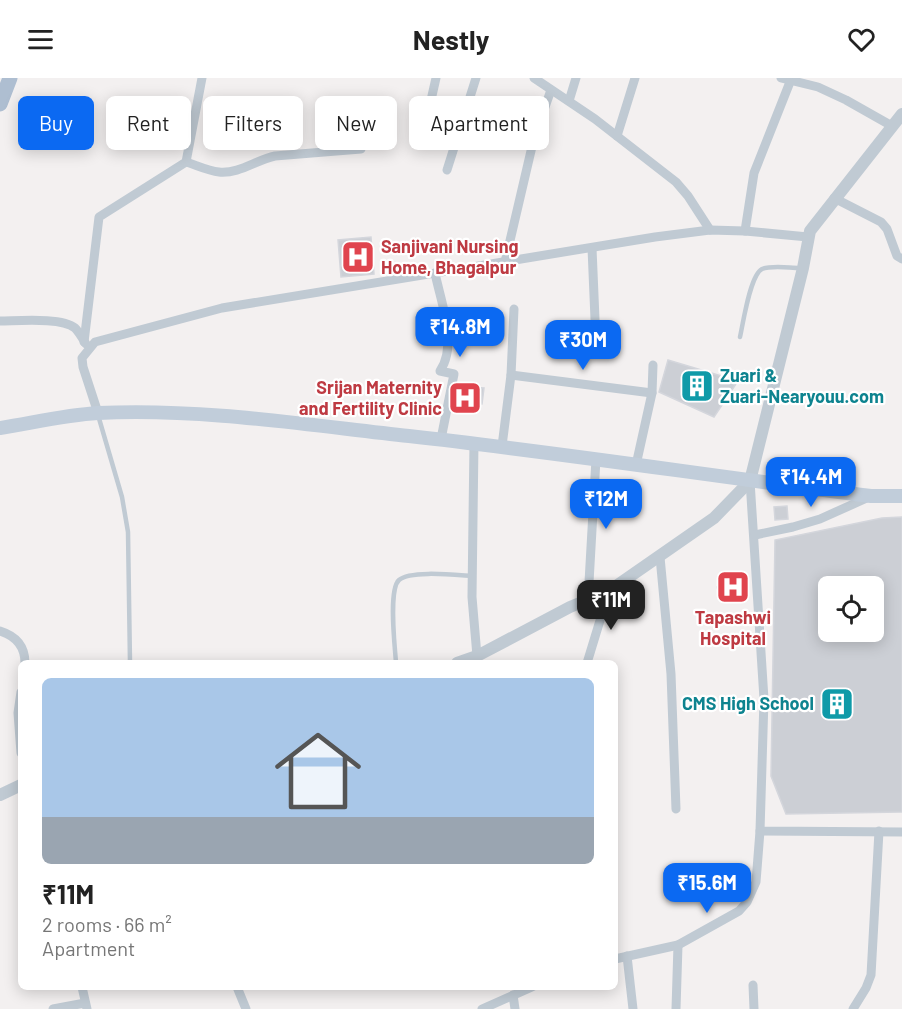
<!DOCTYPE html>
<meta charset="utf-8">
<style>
body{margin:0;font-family:Barlow,sans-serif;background:#f2f2f2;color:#222;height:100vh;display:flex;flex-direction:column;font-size:22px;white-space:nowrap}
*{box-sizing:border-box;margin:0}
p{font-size:20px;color:#767676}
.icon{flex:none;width:33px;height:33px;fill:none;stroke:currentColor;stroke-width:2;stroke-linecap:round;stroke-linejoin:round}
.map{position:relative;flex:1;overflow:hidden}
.panel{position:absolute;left:18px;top:582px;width:600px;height:330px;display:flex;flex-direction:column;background:#fff;border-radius:9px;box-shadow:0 3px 15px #0003}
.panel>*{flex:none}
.banner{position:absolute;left:18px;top:18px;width:600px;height:54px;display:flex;gap:12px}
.fabs{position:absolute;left:818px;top:498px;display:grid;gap:12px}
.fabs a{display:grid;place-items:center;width:66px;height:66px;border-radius:9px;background:#fff;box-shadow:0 3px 15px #0003;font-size:30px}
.price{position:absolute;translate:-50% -51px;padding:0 14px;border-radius:12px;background:#0b69f2;color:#fff;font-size:20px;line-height:39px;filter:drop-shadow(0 2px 3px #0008)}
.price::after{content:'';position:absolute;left:50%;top:36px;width:18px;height:14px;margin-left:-9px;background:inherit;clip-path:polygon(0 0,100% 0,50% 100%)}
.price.selected{background:#222;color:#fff}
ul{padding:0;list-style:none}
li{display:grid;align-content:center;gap:12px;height:318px;padding:0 24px}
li+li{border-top:2px solid #e0e0e0}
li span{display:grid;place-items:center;height:186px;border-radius:9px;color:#555}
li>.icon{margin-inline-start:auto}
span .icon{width:108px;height:108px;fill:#fffc;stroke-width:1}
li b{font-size:26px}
.chip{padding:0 21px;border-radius:9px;background:#fff;box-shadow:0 3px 15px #0003;font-size:21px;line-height:54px}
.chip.selected{background:#0b69f2;color:#fff}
header{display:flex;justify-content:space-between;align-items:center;height:78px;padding:0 24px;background:#fff;font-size:27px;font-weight:700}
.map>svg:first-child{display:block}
</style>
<header><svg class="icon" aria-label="menu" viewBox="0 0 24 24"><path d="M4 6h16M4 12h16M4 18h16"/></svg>Nestly<svg class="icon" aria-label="heart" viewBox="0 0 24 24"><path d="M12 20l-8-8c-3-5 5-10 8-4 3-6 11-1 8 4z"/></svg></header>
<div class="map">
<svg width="902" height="931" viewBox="0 0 902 931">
<rect width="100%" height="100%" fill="#f3f0f0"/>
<g fill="#cccfd5" stroke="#d4d6dc" stroke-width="1.5" fill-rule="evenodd">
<polygon points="371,159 374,196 341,199 338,162"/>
<polygon points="668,282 738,303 714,339 659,314"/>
<polygon points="453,308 484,310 482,326 452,323"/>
<polygon points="787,428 788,441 775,442 774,429"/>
<path d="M902,439V734L786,736L771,698L775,462L882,440ZM828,508H873V554H828Z"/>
<polygon points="740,502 745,516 721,523 717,509"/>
</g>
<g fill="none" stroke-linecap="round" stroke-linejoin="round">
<g stroke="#c0cad3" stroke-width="4.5">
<path d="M740,259C743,246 750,197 762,191C772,187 789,190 800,190"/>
<polyline points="98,337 122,419 128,454 130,585"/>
<path d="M396,585C395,569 388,512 399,502C410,492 456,497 472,498"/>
</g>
<g stroke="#c0cad3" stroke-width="9">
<polyline points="534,0 595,41 676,104 688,118 710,152"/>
<polyline points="781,0 818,9 846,22 892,48"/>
<polyline points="569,23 576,0"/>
<polyline points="617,58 635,0"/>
<polyline points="422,62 436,0"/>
<path d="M186,84C196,87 208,93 219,94C239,96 256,82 275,78L361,71"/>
<polyline points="447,92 476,0"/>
<polyline points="834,120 881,144 887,151 897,178 902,181"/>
<polyline points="745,153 754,95 790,4"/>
<polyline points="592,170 596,265"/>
<polyline points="505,184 534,60 551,12"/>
<path d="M435,195C441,225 458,266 440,293L454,296L441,361"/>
<path d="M0,243C17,243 62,239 75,250C79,254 83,261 86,266"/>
<polyline points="84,264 99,139 186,84 202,0"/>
<polyline points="511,297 652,315"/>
<polyline points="98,335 83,289 82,280 95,264 222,230 655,159 710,152 745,153 808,159"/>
<polyline points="474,364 472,519 477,578"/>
<polyline points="502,368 511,297 514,231"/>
<polyline points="636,387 652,315 653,287"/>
<polyline points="750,403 764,621 760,753 902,754"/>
<polyline points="755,457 793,449 820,441 869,419"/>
<polyline points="660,479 671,596 676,731"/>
<polyline points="588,522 596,381"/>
<path d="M0,553C16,558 25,568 25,585"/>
<polyline points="587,585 609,513"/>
<polyline points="21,614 18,635 21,675"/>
<polyline points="627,878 633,931"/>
<polyline points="615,881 678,867 739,833 747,824 756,804 760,753"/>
<polyline points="753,907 754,931"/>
<polyline points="82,909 87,931"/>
<polyline points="237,909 246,931"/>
<polyline points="513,917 515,931"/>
<polyline points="53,931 85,925"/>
<polyline points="482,931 532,909"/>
<polyline points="676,931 678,867"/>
<polyline points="853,931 866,910 871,897 879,753"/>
</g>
<g stroke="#c0cad3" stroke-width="12">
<polyline points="457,585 477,578 570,529 609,513 714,440 750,403 803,190 810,153 902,36"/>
<polyline points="0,717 21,707"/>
</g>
<path stroke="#c1cdda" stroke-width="14" d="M0,350C32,345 65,337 98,335C202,330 307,347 409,358C564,375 717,399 871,418H902"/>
<polyline stroke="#aebed1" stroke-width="15" points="0,26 10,0"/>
</g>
<defs>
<symbol id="hospital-square" viewBox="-11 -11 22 22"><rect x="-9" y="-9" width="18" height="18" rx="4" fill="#e0444e" stroke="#fff"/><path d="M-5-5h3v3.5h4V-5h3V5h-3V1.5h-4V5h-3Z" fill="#fff"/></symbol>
<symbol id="building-square" viewBox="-11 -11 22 22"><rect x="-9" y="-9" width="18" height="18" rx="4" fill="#0f9aa8" stroke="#fff"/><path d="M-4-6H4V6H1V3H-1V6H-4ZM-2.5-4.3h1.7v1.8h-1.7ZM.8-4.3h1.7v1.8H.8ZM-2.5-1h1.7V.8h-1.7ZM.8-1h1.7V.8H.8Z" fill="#fff"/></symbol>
</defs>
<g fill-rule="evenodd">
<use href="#hospital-square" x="339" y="160" width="38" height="38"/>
<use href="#building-square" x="678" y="289" width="38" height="38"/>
<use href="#hospital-square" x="446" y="301" width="38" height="38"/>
<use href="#hospital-square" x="714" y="490" width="38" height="38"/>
<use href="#building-square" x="818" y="607" width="38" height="38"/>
</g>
<g text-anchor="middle" stroke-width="4.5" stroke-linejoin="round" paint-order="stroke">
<g font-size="18" font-weight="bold" fill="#be3a42" stroke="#fff" text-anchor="start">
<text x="381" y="175">Sanjivani Nursing<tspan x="381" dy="21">Home, Bhagalpur</tspan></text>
<text x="442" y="316" text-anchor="end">Srijan Maternity<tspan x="442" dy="21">and Fertility Clinic</tspan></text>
<text x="733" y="546" text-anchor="middle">Tapashwi<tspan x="733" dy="21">Hospital</tspan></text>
</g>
<g font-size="18" font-weight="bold" fill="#0d838f" stroke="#fff" text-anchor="start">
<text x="720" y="304">Zuari &amp;<tspan x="720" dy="21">Zuari-Nearyouu.com</tspan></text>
<text x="814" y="632" text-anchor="end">CMS High School</text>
</g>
</g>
</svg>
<div class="fabs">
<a><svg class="icon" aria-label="locate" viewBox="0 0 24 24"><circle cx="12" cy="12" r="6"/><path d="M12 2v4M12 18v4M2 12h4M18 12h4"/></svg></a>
</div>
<b class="price" style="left:460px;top:280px">₹14.8M</b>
<b class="price" style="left:583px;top:293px">₹30M</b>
<b class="price" style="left:811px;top:430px">₹14.4M</b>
<b class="price" style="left:606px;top:452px">₹12M</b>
<b class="price selected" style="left:611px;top:553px">₹11M</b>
<b class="price" style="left:707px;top:836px">₹15.6M</b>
<div class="banner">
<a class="chip selected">Buy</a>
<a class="chip">Rent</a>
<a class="chip">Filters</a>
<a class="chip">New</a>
<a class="chip">Apartment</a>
</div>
<section class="panel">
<ul>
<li><span style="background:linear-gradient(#a9c7e8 75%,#9aa5b1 0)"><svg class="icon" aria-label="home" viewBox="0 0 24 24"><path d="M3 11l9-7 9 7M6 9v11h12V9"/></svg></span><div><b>₹11M</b><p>2 rooms · 66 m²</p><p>Apartment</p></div></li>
</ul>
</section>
</div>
